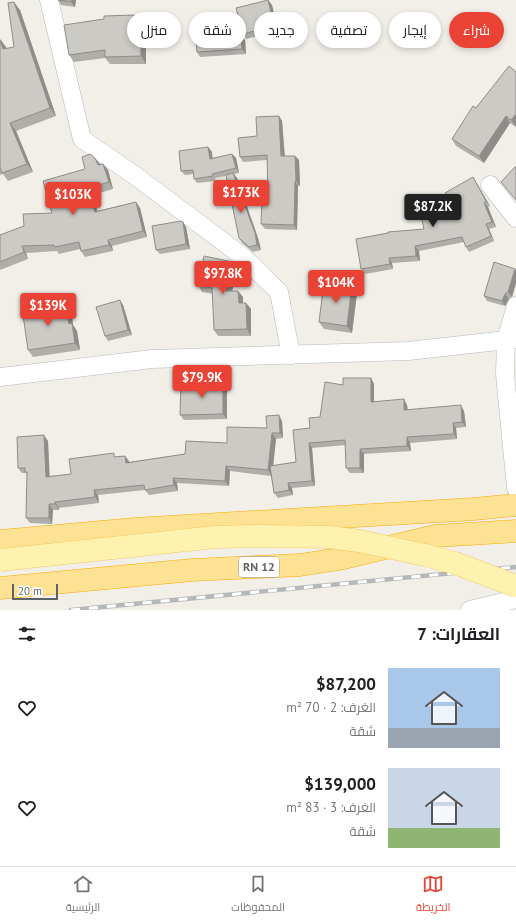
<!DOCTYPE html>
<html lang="ar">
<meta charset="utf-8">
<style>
body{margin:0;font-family:"PT Sans",Cairo,sans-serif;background:#f6f6f6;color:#202124;direction:rtl;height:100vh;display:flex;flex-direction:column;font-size:15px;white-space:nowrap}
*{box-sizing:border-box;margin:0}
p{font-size:13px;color:#757577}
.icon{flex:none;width:22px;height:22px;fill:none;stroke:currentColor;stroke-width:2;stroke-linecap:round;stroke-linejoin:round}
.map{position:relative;height:610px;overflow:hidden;direction:ltr}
.side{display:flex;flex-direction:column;background:#fff;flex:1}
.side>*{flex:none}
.hud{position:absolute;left:12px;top:12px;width:492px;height:36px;direction:rtl;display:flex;gap:8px}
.scale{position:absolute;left:12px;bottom:10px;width:46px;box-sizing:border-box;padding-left:4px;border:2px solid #5f6368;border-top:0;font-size:11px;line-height:14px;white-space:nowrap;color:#5f6368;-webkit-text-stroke:3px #fff;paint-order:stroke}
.price{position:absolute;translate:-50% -34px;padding:0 9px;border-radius:4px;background:#ea4335;color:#fff;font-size:13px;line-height:26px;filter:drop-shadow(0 1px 2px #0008)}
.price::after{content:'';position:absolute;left:50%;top:24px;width:12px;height:9px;margin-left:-6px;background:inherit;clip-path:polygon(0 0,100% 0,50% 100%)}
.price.current{background:#222;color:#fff}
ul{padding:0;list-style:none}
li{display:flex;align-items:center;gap:12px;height:100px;padding:0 16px}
li span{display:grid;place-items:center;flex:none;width:112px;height:80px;border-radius:0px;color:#555}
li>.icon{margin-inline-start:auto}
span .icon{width:48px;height:48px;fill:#fffc;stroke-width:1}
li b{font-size:17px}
h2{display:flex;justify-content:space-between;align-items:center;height:48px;padding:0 16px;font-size:17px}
.chip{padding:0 14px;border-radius:18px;background:#fff;box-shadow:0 2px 6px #0003;font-size:14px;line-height:36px}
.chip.current{background:#ea4335;color:#fff}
.tabs{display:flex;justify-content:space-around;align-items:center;height:56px;border-top:1px solid #e0e0e0;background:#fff;font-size:11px;color:#757577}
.tabs a{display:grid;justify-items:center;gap:2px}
.tabs .current{color:#ea4335}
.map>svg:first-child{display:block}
</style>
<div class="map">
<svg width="516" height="610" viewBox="0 0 516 610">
<rect width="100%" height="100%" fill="#f1efe8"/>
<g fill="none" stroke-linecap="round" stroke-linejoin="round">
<defs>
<g id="street">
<polyline points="49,0 82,139 137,177 242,256 279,292 291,355"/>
<polyline points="490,185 516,218"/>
<polyline points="516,306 506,340 505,374 516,488"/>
<polyline points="0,377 152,359 408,351 516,339"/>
<polyline points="470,610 516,599"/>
</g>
<g id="highway">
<polyline points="0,541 135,529 474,509 516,505"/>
<polyline points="0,588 192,570 300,565 339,559 435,536 516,531"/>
</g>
</defs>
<use href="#street" stroke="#b5b8bc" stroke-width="19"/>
<use href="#highway" stroke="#f9ab00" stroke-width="23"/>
<use href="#street" stroke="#fff" stroke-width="18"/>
<use href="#highway" stroke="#fde293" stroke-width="22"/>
<defs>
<polyline id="rail" points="71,610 516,567"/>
</defs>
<use href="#rail" stroke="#b6b7b8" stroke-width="4.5"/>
<use href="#rail" stroke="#fff" stroke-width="3" stroke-dasharray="9" stroke-linecap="butt"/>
<defs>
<polyline id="primary-bridge" points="0,560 215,537 257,536 329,537 359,541 425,555 455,563 516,586"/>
</defs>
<use href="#primary-bridge" stroke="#f2c960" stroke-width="23" stroke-linecap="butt"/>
<use href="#primary-bridge" stroke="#fff2af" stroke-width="22"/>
</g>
<g fill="#afaea9">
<polygon points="58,0 76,0 75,7 61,5"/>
<polygon points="268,0 272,5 278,31 246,39 243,34"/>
<polygon points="20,10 56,116 16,131 33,172 8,181 3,174 0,175 0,39 6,49 14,47"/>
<polygon points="139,23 139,39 141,39 146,47 146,64 110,64 105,58 74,62 69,55"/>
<polygon points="245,40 246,54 200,57 197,52"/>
<polygon points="516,72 516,127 510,123 484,163 456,146 452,139 476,108"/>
<polygon points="279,116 282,121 285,156 295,156 299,160 300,186 298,186 297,230 265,229 261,224 268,199 267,160 243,162 240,157 257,136"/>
<polygon points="208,147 212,152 212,158 232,154 236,158 239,173 234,174 237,178 258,238 261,250 253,252 242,243 239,238 226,176 215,178 216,181 197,183 194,179 193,174 185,175 181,171"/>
<polygon points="100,164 103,164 108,170 113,189 93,195 97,211 136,202 140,208 147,237 112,246 113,251 85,257 81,251 80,249 59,254 57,251 26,253 28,259 0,270 0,235 24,226 52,213"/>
<polygon points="473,177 490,206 488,207 496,227 489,229 494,241 469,252 466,247 464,242 419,251 420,261 392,263 393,269 365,274 361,269 388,233 424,229 452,204"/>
<polygon points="183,222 186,227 190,249 160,254 156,250"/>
<polygon points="237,268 232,291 238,291 243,297 243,303 246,303 251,309 251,336 218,336 214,330 213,294 202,292 198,285"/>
<polygon points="515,269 516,270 516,283 512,297 509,299 505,306 487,301 484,296"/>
<polygon points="352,285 357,293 352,333 324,329 319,322"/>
<polygon points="65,303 71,310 73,325 77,331 80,350 33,357 28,350 38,307"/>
<polygon points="123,305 132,335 108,341 105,336"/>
<polygon points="371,378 374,384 374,401 407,405 408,410 464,411 466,427 456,428 457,439 410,443 411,451 364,454 364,473 350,473 346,468 346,445 312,448 315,486 292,488 293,495 278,498 274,493 271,476 230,471 229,486 177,483 178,491 149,495 145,490 98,495 99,503 59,508 59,510 53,510 52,524 30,523 26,518 27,475 26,473 22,473 18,468 48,441 49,476 71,474 116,457 125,456 129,462 185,454 227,443 267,428 282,421 283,438 276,439 273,466 296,462 310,428 320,417 343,385"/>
<polygon points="227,388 227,419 184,420 180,415"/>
</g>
<g fill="#8f8d8a">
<polygon points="72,0 76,0 75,7 71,2"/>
<polygon points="268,0 272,5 278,31 274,26"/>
<polygon points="14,2 20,10 56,116 50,108"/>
<polygon points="134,15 139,23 139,46 134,39"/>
<polygon points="241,35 245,40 246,54 242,49"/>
<polygon points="0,39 6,47 8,57 3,49"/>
<polygon points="141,39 146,47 146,64 141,56"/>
<polygon points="516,114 516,127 511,120"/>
<polygon points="279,116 282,121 285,161 281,156"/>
<polygon points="506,116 510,123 484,163 479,156"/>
<polygon points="10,123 16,131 33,172 27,164"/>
<polygon points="208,147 212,152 213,163 210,159"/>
<polygon points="232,154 236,158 239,173 236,168"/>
<polygon points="295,156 299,160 300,186 296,181"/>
<polygon points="95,158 100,164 102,171 98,165"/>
<polygon points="103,164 108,170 113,189 109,182"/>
<polygon points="233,173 237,178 258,238 261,250 257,245"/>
<polygon points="473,177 476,182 490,206 486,201"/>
<polygon points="295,181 298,186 297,230 294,225"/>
<polygon points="88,188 93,195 99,218 95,212"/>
<polygon points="136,202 140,208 147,237 143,231"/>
<polygon points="484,203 488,207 496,227 492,222"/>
<polygon points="183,222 186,227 190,249 186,244"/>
<polygon points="486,224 489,229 494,241 491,236"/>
<polygon points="108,240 112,246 113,251 109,245"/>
<polygon points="22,246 26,253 28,259 24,252"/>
<polygon points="415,246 419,251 420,261 416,256"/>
<polygon points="389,258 392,263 393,269 390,264"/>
<polygon points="233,262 237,268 231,297 226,291"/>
<polygon points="515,269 516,270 516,283 512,297 508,292"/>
<polygon points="352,285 357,293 352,333 347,326"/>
<polygon points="238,291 243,297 243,309 239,303"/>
<polygon points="505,294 509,299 505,306 502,301"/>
<polygon points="120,300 123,305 132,335 128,330"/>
<polygon points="65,303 71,310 73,325 77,331 80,350 75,343 69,324"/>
<polygon points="246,303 251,309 251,336 247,329"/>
<polygon points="371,378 374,384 374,407 371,402"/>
<polygon points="223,383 227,388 227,419 223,414"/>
<polygon points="404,399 407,405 408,415 404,410"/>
<polygon points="461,405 464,411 466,427 462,422"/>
<polygon points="279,415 282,421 283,438 280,433"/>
<polygon points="453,423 456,428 457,439 454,434"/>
<polygon points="272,433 276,439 272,476 268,470"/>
<polygon points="44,435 48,441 50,482 46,477"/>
<polygon points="407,437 410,443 411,451 407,446"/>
<polygon points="309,443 312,448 315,486 312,481"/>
<polygon points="360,449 364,454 364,473 360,468"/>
<polygon points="125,456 129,461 130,469 126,463"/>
<polygon points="226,466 230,471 229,486 225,481"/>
<polygon points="173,478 177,483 178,491 174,485"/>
<polygon points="288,483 292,488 293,495 289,490"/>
<polygon points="94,490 98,495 99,503 95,497"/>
<polygon points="55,502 59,508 59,510 55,504"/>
<polygon points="49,504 53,510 52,524 49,518"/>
</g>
<g fill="#cccac5" stroke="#8f8d8a">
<polygon points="58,0 72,0 71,2"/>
<polygon points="268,0 274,26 243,34 236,8"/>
<polygon points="14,2 50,108 10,123 27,164 2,173 0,167 0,40 3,49 14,47 8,3"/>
<polygon points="134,15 134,39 141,39 141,56 105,57 105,50 69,55 64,25 104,19 104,16"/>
<polygon points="241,35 242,49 197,52 196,41 228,38 228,36"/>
<polygon points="509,66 516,72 516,114 511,120 506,116 479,156 452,139 473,106 476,108"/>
<polygon points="279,116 281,156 295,156 296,181 295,181 294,225 261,224 262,199 268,199 267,155 240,157 238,138 257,136 256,117"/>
<polygon points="208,147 210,159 232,154 236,168 212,174 213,176 194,179 193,170 181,171 179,151"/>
<polygon points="90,154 95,158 98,165 103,164 109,182 88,188 95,212 136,202 143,231 108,240 109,245 81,251 79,242 55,247 54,245 22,246 24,252 0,262 0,235 24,226 23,214 52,213 43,181 85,169 82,157"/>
<polygon points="515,167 516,167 516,200 501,182"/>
<polygon points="233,173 255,233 257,245 249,247 239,238 226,175"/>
<polygon points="473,177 486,201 484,203 492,222 486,224 491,236 466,247 462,237 415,246 416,256 389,258 390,264 361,269 356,239 388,233 388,232 424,229 420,211 452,204 445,193"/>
<polygon points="181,221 183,222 186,244 156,250 152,226"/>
<polygon points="204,256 233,262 226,291 238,291 239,303 246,303 247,329 214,330 212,288 198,285"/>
<polygon points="494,262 515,269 508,292 505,294 502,301 484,296"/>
<polygon points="324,282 352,285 347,326 319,322"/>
<polygon points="120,300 128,330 105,336 96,307"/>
<polygon points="65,303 69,324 72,323 75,343 28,350 22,308 37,306 37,307"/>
<polygon points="343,378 371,378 371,402 404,399 404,410 461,405 462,422 453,423 454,434 407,437 407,446 360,449 360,468 346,468 345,440 309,443 312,481 288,483 289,490 274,493 270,466 296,462 293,430 310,428 309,418 320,417 325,382 343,385"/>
<polygon points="181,383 223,383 223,414 180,415"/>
<polygon points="279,415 280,433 272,433 268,470 226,466 225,481 173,478 174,485 145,490 144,485 94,490 95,497 55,502 55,504 49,504 49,518 26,518 27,472 25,472 25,468 18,468 17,437 44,435 46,477 71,474 69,459 114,453 114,457 125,456 126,463 185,454 186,441 227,443 227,427 267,428 266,416"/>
</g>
<g text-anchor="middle" stroke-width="3.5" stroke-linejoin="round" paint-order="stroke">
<rect fill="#fff" stroke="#8f9295" stroke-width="1" x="239" y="557" width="40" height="20" rx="3"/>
<g font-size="12" font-weight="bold" fill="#5f6368">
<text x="259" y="571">RN 12</text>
</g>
</g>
</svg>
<div class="scale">20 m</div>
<b class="price" style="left:241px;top:214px">$173K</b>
<b class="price" style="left:73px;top:216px">$103K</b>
<b class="price current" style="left:433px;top:228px">$87.2K</b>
<b class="price" style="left:223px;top:295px">$97.8K</b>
<b class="price" style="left:336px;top:304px">$104K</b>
<b class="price" style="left:48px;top:327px">$139K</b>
<b class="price" style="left:202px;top:399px">$79.9K</b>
<div class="hud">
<a class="chip current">شراء</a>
<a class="chip">إيجار</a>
<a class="chip">تصفية</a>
<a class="chip">جديد</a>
<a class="chip">شقة</a>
<a class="chip">منزل</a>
</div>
</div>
<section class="side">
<h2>العقارات: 7<svg class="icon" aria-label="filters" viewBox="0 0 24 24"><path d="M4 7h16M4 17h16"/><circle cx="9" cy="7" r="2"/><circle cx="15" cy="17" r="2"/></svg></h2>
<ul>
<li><span style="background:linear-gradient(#a9c7e8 75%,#9aa5b1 0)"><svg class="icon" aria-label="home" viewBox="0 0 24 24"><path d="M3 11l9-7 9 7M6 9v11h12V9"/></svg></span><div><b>$87,200</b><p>الغرف: 2 · 70 m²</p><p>شقة</p></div><svg class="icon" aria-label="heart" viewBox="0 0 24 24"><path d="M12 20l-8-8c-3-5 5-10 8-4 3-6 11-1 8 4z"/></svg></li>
<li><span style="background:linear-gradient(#c9d6e8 75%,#8fb573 0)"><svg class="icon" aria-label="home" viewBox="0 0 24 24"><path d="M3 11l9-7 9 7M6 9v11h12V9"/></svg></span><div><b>$139,000</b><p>الغرف: 3 · 83 m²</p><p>شقة</p></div><svg class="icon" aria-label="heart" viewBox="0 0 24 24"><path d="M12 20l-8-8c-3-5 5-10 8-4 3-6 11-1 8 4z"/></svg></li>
</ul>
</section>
<nav class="tabs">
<a class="current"><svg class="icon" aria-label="map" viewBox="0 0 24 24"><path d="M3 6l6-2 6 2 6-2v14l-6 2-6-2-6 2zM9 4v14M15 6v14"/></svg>الخريطة</a>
<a><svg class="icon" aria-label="saved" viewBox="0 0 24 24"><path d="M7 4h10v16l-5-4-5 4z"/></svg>المحفوظات</a>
<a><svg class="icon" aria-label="home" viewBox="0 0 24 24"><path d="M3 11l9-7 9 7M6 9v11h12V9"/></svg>الرئيسية</a>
</nav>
